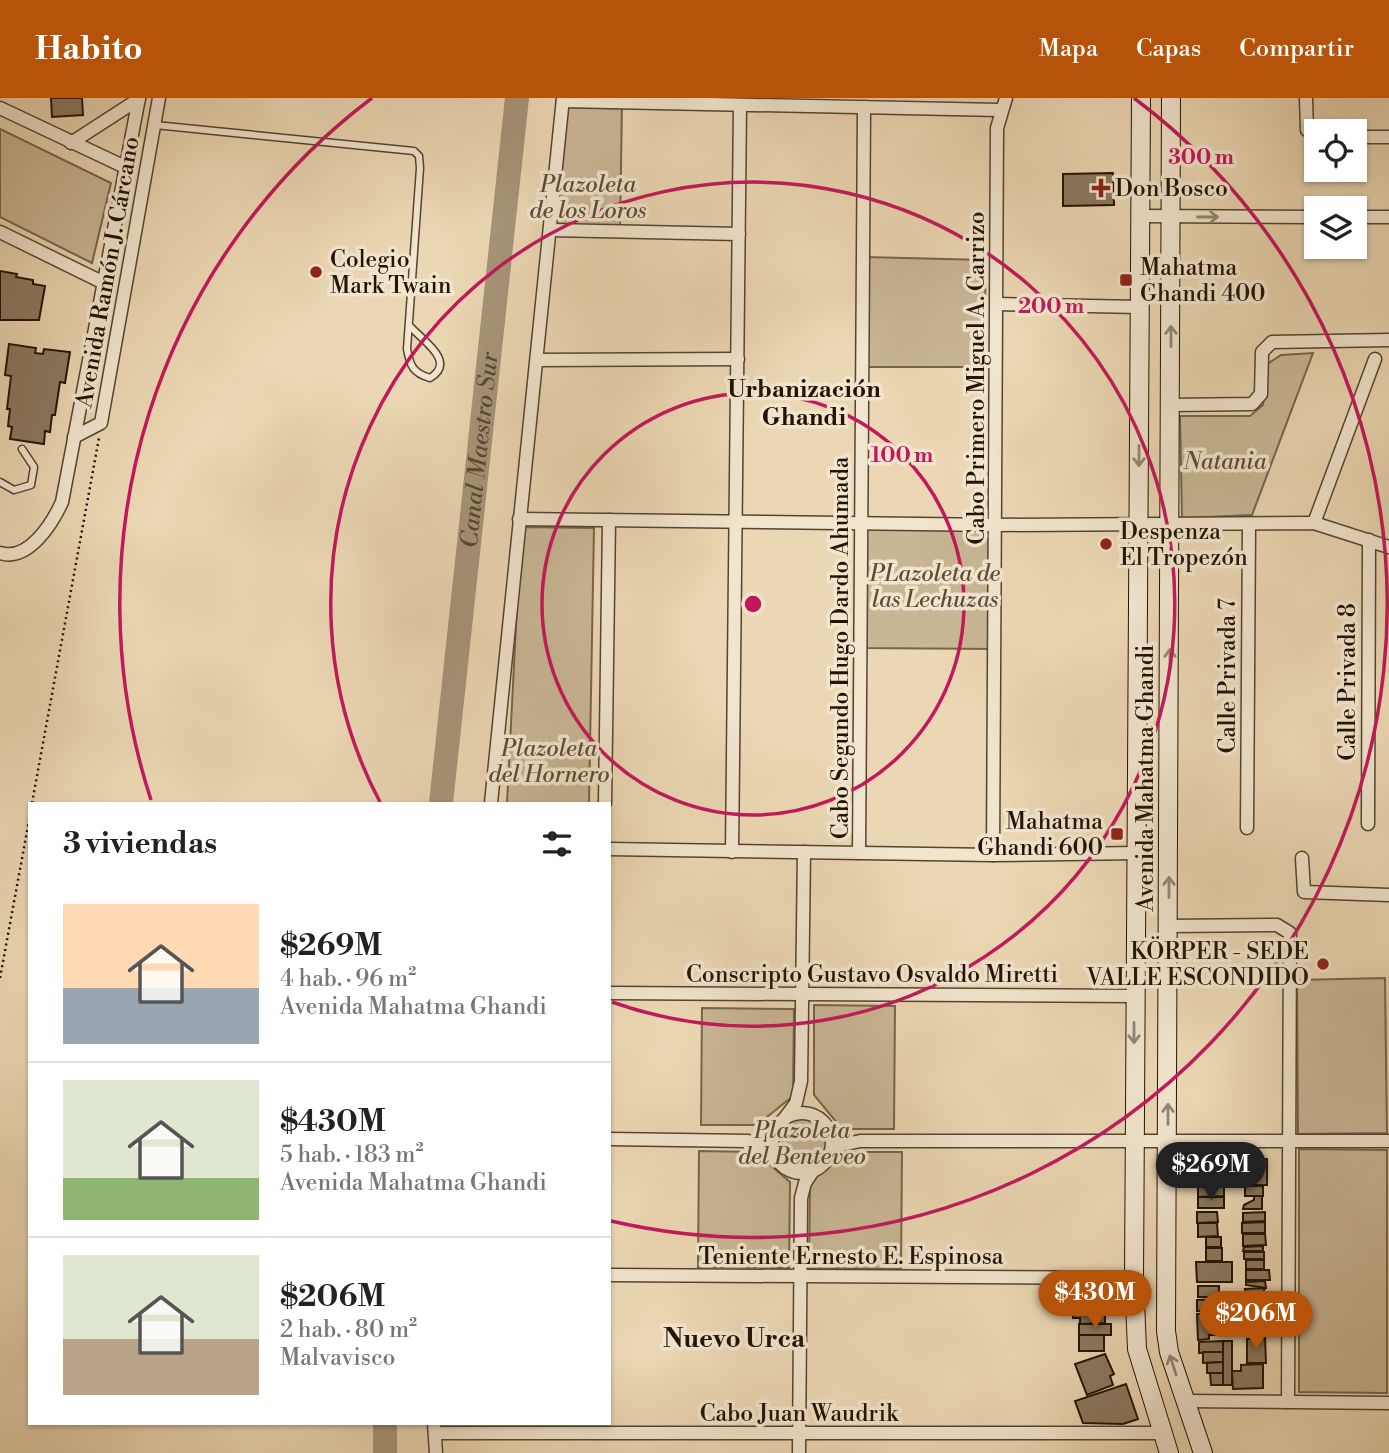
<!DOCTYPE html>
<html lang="es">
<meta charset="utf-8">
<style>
body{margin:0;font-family:"Libre Bodoni",serif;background:#f2f2f2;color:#222;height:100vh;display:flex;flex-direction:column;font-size:26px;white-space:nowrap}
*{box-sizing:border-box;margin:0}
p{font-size:23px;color:#767676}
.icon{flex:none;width:38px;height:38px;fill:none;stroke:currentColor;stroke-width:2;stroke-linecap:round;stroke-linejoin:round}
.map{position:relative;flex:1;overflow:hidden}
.sheet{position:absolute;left:28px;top:704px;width:583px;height:623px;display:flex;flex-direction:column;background:#fff;border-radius:0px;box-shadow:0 2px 5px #0004}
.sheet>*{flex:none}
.controls{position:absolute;left:1304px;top:21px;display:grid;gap:14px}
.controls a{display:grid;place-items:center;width:63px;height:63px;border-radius:0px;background:#fff;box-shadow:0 2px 5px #0004;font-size:35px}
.price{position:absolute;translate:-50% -60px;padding:0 16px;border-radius:24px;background:#b45309;color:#fff;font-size:23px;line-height:46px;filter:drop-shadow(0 2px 4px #0008)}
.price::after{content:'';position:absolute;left:50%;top:42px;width:21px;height:16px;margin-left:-10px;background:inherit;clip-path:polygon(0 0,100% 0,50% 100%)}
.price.selected{background:#222;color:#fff}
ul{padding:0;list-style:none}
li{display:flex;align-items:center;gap:21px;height:175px;padding:0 35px}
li+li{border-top:2px solid #e0e0e0}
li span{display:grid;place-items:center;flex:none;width:196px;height:140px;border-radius:0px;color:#555}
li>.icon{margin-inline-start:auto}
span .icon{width:84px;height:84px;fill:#fffc;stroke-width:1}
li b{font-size:30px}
h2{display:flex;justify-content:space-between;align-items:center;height:84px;padding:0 35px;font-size:30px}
header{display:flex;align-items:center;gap:42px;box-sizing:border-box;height:98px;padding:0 35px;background:#b45309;color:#fff}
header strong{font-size:33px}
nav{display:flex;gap:38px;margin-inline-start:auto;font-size:24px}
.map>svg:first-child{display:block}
</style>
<header>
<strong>Habito</strong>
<nav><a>Mapa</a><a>Capas</a><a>Compartir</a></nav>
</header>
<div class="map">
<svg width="1389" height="1355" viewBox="0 0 1389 1355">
<rect width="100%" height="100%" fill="#ebd7b3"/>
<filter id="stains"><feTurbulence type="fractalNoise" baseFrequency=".00286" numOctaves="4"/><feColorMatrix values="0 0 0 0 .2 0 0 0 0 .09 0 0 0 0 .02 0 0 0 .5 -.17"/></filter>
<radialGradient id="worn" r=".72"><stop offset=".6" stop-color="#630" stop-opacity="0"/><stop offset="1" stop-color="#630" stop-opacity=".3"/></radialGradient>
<g fill="#c9b695" stroke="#76644d" stroke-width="2">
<polygon points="563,3 622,4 620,133 551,132"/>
<polygon points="0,31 111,85 92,165 0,119"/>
<polygon points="865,159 985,162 986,269 865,269"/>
<polygon points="1313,255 1252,417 1182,420 1180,318 1250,318 1263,307 1267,266 1281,257"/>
<polygon points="861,425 997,427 996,551 861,550"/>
<polygon points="521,429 594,430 589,705 507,705"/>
<polygon points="1385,880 1387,1035 1298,1036 1297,882"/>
<polygon points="814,907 895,908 894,1031 842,1031 814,997"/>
<polygon points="702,910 794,911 793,998 757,1027 701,1027"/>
<circle cx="802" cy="1046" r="29"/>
<polygon points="1299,1051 1387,1052 1387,1295 1299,1294"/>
<polygon points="699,1053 755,1054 790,1084 789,1170 698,1169"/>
<polygon points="846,1054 902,1054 901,1171 809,1170 810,1084"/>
</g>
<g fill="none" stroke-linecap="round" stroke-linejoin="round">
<g stroke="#a79478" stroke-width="24">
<path id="s1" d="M441,705L517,0"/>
<polyline points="385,1355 385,1325"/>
</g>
</g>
<g fill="#8b795f" stroke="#221305" stroke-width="2">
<polygon points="51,0 82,0 83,17 52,19"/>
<polygon points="1113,75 1114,107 1063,108 1063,76"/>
<polygon points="0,173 17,176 16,179 33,182 33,186 45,188 39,222 0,222"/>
<polygon points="9,246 36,250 35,255 43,256 44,251 70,254 65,285 60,284 55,317 52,317 50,334 45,333 44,346 10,341 12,329 8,328 10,311 7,311 11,278 5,277"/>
<rect x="1248" y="1061" width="19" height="26"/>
<polygon points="1196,1062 1216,1062 1216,1084 1196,1085"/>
<polygon points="1198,1088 1224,1088 1224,1098 1198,1099"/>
<rect x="1245" y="1088" width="18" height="10"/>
<polygon points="1254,1098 1262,1098 1262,1111 1243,1111 1244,1107 1254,1102"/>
<rect x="1198" y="1099" width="26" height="11"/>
<polygon points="1197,1114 1217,1114 1218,1124 1197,1125"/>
<polygon points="1265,1114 1265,1123 1243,1124 1243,1115"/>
<polygon points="1265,1124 1265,1135 1242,1135 1242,1125"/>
<polygon points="1198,1125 1217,1125 1218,1138 1198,1139"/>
<polygon points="1243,1136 1265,1136 1266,1147 1243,1148"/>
<rect x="1206" y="1139" width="15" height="10"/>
<polygon points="1263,1148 1263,1153 1243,1153 1244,1149"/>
<rect x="1206" y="1150" width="16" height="13"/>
<rect x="1244" y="1154" width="20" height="7"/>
<rect x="1246" y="1162" width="18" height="9"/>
<polygon points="1196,1164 1232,1164 1232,1184 1197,1184"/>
<polygon points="1246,1172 1269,1172 1270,1182 1246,1182"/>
<polygon points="1265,1183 1266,1190 1246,1187 1246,1184"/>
<rect x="1198" y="1188" width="21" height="11"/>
<polygon points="1265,1190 1262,1198 1246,1198 1245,1191"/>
<polygon points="1059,1199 1098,1199 1098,1205 1105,1205 1105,1225 1080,1226 1080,1220 1073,1220 1073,1208 1059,1208"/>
<rect x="1246" y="1199" width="15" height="12"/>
<polygon points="1219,1201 1220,1213 1197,1213 1197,1202"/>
<polygon points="1197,1216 1209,1216 1209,1222 1215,1222 1215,1237 1209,1237 1209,1241 1198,1242"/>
<rect x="1079" y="1226" width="32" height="11"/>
<rect x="1079" y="1237" width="25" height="16"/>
<polygon points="1265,1240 1266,1265 1247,1265 1247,1241"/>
<polygon points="1223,1243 1223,1254 1199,1255 1199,1244"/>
<rect x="1223" y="1243" width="9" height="44"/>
<polygon points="1203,1254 1223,1254 1223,1264 1203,1265"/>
<polygon points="1105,1256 1114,1276 1110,1278 1113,1287 1087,1297 1075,1266"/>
<polygon points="1223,1264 1223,1275 1207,1275 1207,1265"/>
<polygon points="1263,1266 1263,1290 1233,1291 1232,1273 1241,1273 1241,1267"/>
<polygon points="1210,1275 1223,1275 1223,1287 1211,1287"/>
<polygon points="1126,1286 1138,1321 1123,1326 1083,1325 1075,1303"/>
</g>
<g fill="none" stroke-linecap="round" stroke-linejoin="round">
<defs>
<g id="service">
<path d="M155,27L414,53L419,58L420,70L407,251C410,268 413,275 430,280C458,263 420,241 409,227"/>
<polyline points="0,384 14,392 31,387 34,369 22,351"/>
</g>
<g id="minor">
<polyline points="1306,0 1307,32 1316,38"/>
<polyline points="563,3 1000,12"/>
<polyline points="0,10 125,69"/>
<polyline points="1354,39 1389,39"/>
<polyline points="71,45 139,1"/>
<polyline points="1140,118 1316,119"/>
<polyline points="1354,119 1389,119"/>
<polyline points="551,132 739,136"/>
<polyline points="0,134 104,185"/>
<polyline points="998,206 1139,209"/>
<polyline points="537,262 738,261"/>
<polyline points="1171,307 1252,306 1261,296 1262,254 1272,244 1389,242"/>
<polyline points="74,339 101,325 159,0"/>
<polyline points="519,421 997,427 1314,425 1389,449"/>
<polyline points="1314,425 1375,261"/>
<path d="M0,455C28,464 52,426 62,404L139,0"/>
<polyline points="491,705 563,0"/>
<polyline points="605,705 609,422"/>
<polyline points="1368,726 1369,442"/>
<polyline points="1247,730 1249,427"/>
<polyline points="609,751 993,757 1137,755"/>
<polyline points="732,754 740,7"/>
<polyline points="859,755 864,9"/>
<polyline points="993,757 997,30 1006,0"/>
<polyline points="1302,760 1304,794 1389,797"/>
<polyline points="1169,828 1277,827 1290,835 1288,1304"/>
<polyline points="609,895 1134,898"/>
<circle cx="802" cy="1045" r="30"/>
<polyline points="784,1021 796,1005 801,983 804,754"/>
<polyline points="609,1041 748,1043 773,1054"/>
<polyline points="830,1056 842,1047 860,1043 1389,1043"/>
<polyline points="609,1177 1134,1180"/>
<polyline points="1185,1303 1389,1305"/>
<polyline points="434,1325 436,1355"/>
<polyline points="436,1335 1162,1335"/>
<polyline points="799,1355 801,1100 805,1085 813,1073"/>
</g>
<g id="secondary">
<polyline points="1141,0 1134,1180 1137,1251 1169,1355"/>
<polyline points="1171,0 1166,1233 1169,1254 1203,1355"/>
</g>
</defs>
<use href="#service" stroke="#544430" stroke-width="9"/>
<use href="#minor" stroke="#544430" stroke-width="15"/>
<use href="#secondary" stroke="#221305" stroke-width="20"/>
<g stroke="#221305" stroke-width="2.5" stroke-dasharray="2 3.5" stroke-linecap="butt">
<polyline points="32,705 99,340"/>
<polyline points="0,880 30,717"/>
</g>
<use href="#service" stroke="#f2e5ce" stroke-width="6"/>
<use href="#minor" stroke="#f2e5ce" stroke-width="12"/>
<use href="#secondary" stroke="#f2e5ce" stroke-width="18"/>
</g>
<defs><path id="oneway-shaft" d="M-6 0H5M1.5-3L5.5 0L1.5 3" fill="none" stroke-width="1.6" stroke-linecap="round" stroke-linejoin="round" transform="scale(1.75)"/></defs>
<g stroke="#948674">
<use href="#oneway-shaft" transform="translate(1208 119)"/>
<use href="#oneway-shaft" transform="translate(1171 238) rotate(-90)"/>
<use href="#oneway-shaft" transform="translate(1139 358) rotate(90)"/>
<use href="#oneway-shaft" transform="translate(1170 561) rotate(-90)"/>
<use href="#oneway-shaft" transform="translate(1169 789) rotate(-90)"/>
<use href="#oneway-shaft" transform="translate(1134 935) rotate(90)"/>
<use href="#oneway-shaft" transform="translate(1168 1016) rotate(-90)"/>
<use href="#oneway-shaft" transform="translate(1173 1267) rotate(-108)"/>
</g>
<g fill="none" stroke="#c2185b" stroke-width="3.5">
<circle cx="753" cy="506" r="211"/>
<path d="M380 704A422 422 0 1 1 612 904"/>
<path d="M151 702A633 633 0 0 1 372 0M1134 0A633 633 0 0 1 611 1123"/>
</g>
<g fill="#8f2418" stroke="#f2e5ce" stroke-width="2.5">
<path d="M1097.5 79.5h7v7h7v7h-7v7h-7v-7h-7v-7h7z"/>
<circle cx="316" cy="174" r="7"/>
<rect x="1119" y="175" width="14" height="14" rx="3.5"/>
<circle cx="1106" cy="446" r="7"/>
<rect x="1110" y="729" width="14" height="14" rx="3.5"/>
<circle cx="1323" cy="866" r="7"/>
</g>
<g text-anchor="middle" stroke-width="7" stroke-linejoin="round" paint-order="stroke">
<g font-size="23" font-style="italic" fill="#5c4c37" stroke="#f2e5ce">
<text x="588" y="94">Plazoleta<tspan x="588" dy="26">de los Loros</tspan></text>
<text x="1225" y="371">Natania</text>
<text x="935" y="483">PLazoleta de<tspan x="935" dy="26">las Lechuzas</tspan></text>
<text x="549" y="658">Plazoleta<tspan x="549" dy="26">del Hornero</tspan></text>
<text x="802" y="1040">Plazoleta<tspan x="802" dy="26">del Benteveo</tspan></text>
</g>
<g font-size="23" fill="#221305" stroke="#f2e5ce" text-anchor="start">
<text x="1115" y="98">Don Bosco</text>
<text x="330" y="169">Colegio<tspan x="330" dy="26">Mark Twain</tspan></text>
<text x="1140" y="177">Mahatma<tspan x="1140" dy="26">Ghandi 400</tspan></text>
<text x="1120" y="441">Despenza<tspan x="1120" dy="26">El Tropezón</tspan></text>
<text x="1103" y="731" text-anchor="end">Mahatma<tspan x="1103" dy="26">Ghandi 600</tspan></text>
<text x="1309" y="861" text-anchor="end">KÖRPER - SEDE<tspan x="1309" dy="26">VALLE ESCONDIDO</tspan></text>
</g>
<g font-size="23" fill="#221305" stroke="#f2e5ce">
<text transform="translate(107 174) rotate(-80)" y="8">Avenida Ramón J. Cárcano</text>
<text transform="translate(976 280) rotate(-90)" y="8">Cabo Primero Miguel A. Carrizo</text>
<text transform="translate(840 550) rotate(-90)" y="8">Cabo Segundo Hugo Dardo Ahumada</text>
<text transform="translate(1227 578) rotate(-90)" y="8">Calle Privada 7</text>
<text transform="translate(1347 584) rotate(-90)" y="8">Calle Privada 8</text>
<text transform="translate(1145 680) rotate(-90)" y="8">Avenida Mahatma Ghandi</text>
<text x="872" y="884">Conscripto Gustavo Osvaldo Miretti</text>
<text x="851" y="1166">Teniente Ernesto E. Espinosa</text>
<text x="799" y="1323">Cabo Juan Waudrik</text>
</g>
<g font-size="24" font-weight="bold" fill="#221305" stroke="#f2e5ce">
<text x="804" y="299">Urbanización<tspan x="804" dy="28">Ghandi</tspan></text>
</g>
<g font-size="24" font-style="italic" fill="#574733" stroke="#f2e5ce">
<text dy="8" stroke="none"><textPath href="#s1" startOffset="355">Canal Maestro Sur</textPath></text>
</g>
<g font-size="26" font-weight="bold" fill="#221305" stroke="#f2e5ce">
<text x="734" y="1249">Nuevo Urca</text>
</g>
</g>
<circle cx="753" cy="506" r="10" fill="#c2185b" stroke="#f2e5ce" stroke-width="3.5"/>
<g font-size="21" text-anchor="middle" font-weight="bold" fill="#c2185b" stroke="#f2e5ce" stroke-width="7" stroke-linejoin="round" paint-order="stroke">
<text x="1201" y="66">300 m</text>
<text x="1051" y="215">200 m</text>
<text x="902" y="364">100 m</text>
</g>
<rect width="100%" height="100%" filter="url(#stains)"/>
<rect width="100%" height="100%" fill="url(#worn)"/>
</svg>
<div class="controls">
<a><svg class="icon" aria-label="locate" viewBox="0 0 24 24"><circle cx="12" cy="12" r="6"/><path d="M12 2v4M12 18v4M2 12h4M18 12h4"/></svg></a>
<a><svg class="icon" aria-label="layers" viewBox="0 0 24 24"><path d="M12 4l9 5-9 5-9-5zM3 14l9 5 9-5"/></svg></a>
</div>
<b class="price selected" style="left:1211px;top:1104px">$269M</b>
<b class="price" style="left:1095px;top:1232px">$430M</b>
<b class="price" style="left:1256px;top:1253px">$206M</b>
<section class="sheet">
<h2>3 viviendas<svg class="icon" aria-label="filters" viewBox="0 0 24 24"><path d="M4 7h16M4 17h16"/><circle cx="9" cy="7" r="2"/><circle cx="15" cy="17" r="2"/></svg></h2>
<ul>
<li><span style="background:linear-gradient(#ffd9b3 60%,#9aa5b1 0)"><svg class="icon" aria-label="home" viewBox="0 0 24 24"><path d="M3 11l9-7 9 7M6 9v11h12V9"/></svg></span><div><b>$269M</b><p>4 hab. · 96 m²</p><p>Avenida Mahatma Ghandi</p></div></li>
<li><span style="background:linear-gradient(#dfe7d0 70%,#8fb573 0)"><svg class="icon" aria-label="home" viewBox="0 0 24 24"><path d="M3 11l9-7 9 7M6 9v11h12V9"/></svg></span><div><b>$430M</b><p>5 hab. · 183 m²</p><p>Avenida Mahatma Ghandi</p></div></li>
<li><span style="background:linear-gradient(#dfe7d0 60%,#b9a48a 0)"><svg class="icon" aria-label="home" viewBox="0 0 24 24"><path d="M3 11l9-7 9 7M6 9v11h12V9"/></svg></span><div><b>$206M</b><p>2 hab. · 80 m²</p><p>Malvavisco</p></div></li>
</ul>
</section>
</div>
